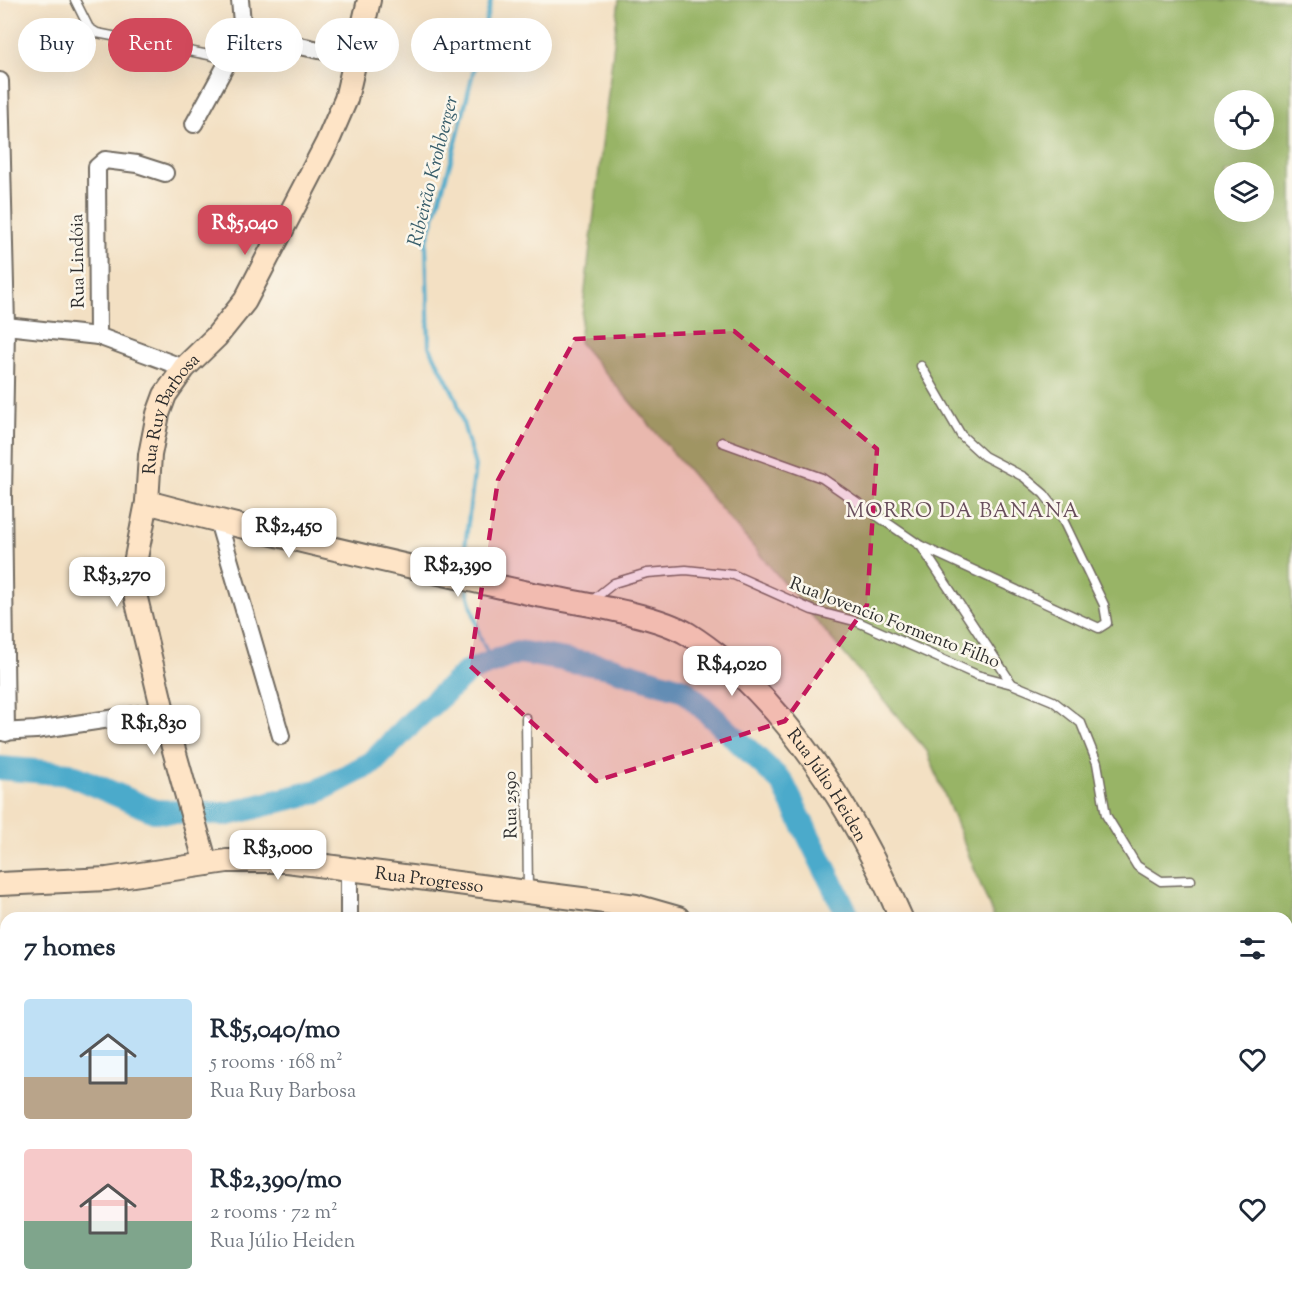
<!DOCTYPE html>
<meta charset="utf-8">
<style>
body{margin:0;font-family:"Sorts Mill Goudy",serif;background:#f6f6f7;color:#1f2937;height:100vh;display:flex;flex-direction:column;font-size:22px;white-space:nowrap}
*{box-sizing:border-box;margin:0}
p{font-size:20px;color:#747a83}
.icon{flex:none;width:33px;height:33px;fill:none;stroke:currentColor;stroke-width:2;stroke-linecap:round;stroke-linejoin:round}
.map{position:relative;flex:1;overflow:hidden}
.sheet{position:absolute;left:0px;top:912px;width:1293px;height:384px;display:flex;flex-direction:column;background:#fff;border-radius:18px 18px 0 0;box-shadow:0 6px 24px #0002}
.sheet>*{flex:none}
.guide{position:absolute;left:18px;top:18px;width:600px;height:54px;display:flex;gap:12px}
.tools{position:absolute;left:1214px;top:90px;display:grid;gap:12px}
.tools a{display:grid;place-items:center;width:60px;height:60px;border-radius:50%;background:#fff;box-shadow:0 6px 24px #0002;font-size:30px}
.price{position:absolute;translate:-50% -51px;padding:0 14px;border-radius:12px;background:#fff;color:#222;font-size:20px;line-height:39px;filter:drop-shadow(0 2px 3px #0008)}
.price::after{content:'';position:absolute;left:50%;top:36px;width:18px;height:14px;margin-left:-9px;background:inherit;clip-path:polygon(0 0,100% 0,50% 100%)}
.price.selected{background:#d1495b;color:#fff}
ul{padding:0;list-style:none}
li{display:flex;align-items:center;gap:18px;height:150px;padding:0 24px}
li span{display:grid;place-items:center;flex:none;width:168px;height:120px;border-radius:6px;color:#555}
li>.icon{margin-inline-start:auto}
span .icon{width:72px;height:72px;fill:#fffc;stroke-width:1}
li b{font-size:26px}
h2{display:flex;justify-content:space-between;align-items:center;height:72px;padding:0 24px;font-size:26px}
.chip{padding:0 21px;border-radius:27px;background:#fff;box-shadow:0 6px 24px #0002;font-size:21px;line-height:54px}
.chip.selected{background:#d1495b;color:#fff}
.map>svg:first-child{display:block}
</style>
<div class="map">
<svg width="1292" height="1296" viewBox="0 0 1292 1296">
<rect width="100%" height="100%" fill="#fbf7ec"/>
<filter id="ink" filterUnits="userSpaceOnUse"><feTurbulence type="fractalNoise" baseFrequency=".0167" numOctaves="2"/><feDisplacementMap in="SourceGraphic" scale="12" xChannelSelector="R" yChannelSelector="G"/><feConvolveMatrix kernelMatrix="1 2 1 2 8 2 1 2 1" color-interpolation-filters="sRGB"/></filter>
<filter id="wash" filterUnits="userSpaceOnUse"><feTurbulence type="fractalNoise" baseFrequency=".008" numOctaves="4" result="noise"/><feDisplacementMap in="SourceGraphic" scale="24" xChannelSelector="R" yChannelSelector="G"/><feGaussianBlur stdDeviation="1.35" result="paint"/><feColorMatrix in="noise" values="0 0 0 0 0 0 0 0 0 0 0 0 0 0 0 0 0 1.4 0 .05"/><feComposite in="paint" operator="in"/></filter>
<g filter="url(#wash)">
<rect width="100%" height="100%" fill="#f3e0c3"/>
<g fill="#98b466" stroke="#627048" stroke-width="1.5" fill-rule="evenodd">
<path d="M619,0H1292V957L1287,959V918H994L927,751L579,342ZM1224,100H1263V140H1224ZM1224,172H1263V212H1224Z"/>
<polygon points="1287,1096 1292,1104 1292,1163 1287,1175"/>
<polygon points="1221,1290 1265,1290 1256,1296 1224,1296"/>
</g>
<g fill="none" stroke-linecap="round" stroke-linejoin="round">
<g stroke="#4caacb" stroke-width="4">
<polyline points="466,572 465,547 475,466 456,398 429,346 426,244 453,154 491,0"/>
<polyline points="467,589 480,637 492,662"/>
</g>
<g stroke="#4caacb" stroke-width="24">
<polyline points="0,768 69,774 154,811 228,814 318,791 372,763 413,721 467,672 518,652 608,667 684,690 782,782 849,918"/>
<polyline points="1101,1290 1103,1296"/>
</g>
</g>
</g>
<g filter="url(#ink)">
<g fill="none" stroke-linecap="round" stroke-linejoin="round">
<defs>
<g id="lane">
<polyline points="75,0 89,28 97,33 229,59"/>
<polyline points="722,442 822,478 921,546"/>
<polyline points="590,602 614,583 647,573 686,570 734,575 812,610 858,622 977,675 1012,684 921,546 1099,628 1107,623 1104,605 1061,516 1044,494 1024,477 984,456 961,435 921,366"/>
<polyline points="1012,684 1053,701 1081,723 1097,763 1106,815 1137,866 1161,881 1191,880"/>
<polyline points="526,718 528,891"/>
</g>
<g id="street">
<polyline points="240,0 243,34 357,58"/>
<polyline points="0,81 6,326 3,496 6,733"/>
<polyline points="194,124 243,34"/>
<polyline points="165,173 137,164 105,160 97,167 98,336 184,368"/>
<polyline points="6,326 98,336"/>
<polyline points="218,521 281,736"/>
<polyline points="0,732 36,730 163,711"/>
<polyline points="349,871 349,918"/>
<polyline points="0,1066 6,1063"/>
<polyline points="551,1290 551,1296"/>
<polyline points="152,1296 156,1290"/>
<polyline points="670,1296 670,1290"/>
</g>
<g id="secondary">
<path id="s1" d="M147,502C274,536 401,565 528,593C572,603 652,612 688,634C783,694 857,817 901,918"/>
<path id="s2" d="M206,864L163,711L134,590L135,563L147,502L150,455L158,414L165,395L184,368L216,337L245,301L327,143L346,99L369,0"/>
<path id="s3" d="M0,884L107,879L227,861H287L636,906L678,918"/>
<polyline points="925,1290 926,1296"/>
<polyline points="1168,1290 1171,1296"/>
</g>
</defs>
<use href="#lane" stroke="#716a60" stroke-width="11"/>
<use href="#street" stroke="#716a60" stroke-width="20"/>
<use href="#secondary" stroke="#716a60" stroke-width="26"/>
<use href="#lane" stroke="#fff" stroke-width="8"/>
<use href="#street" stroke="#fff" stroke-width="16"/>
<use href="#secondary" stroke="#fee4c6" stroke-width="22"/>
</g>
</g>
<path fill="#c2185b" fill-opacity="0.2" stroke="#c2185b" stroke-width="4.5" stroke-dasharray="12 8" stroke-linejoin="round" d="M734,331L877,449L867,605L785,721L596,781L470,666L498,480L575,339Z"/>
<g text-anchor="middle" stroke-width="5" stroke-linejoin="round" paint-order="stroke">
<g font-size="18" fill="#2b2b2b" stroke="#fbf7ec">
<text transform="translate(77 261) rotate(-91)" y="6">Rua Lindóia</text>
<text dy="6" stroke="none"><textPath href="#s2" startOffset="466">Rua Ruy Barbosa</textPath></text>
<text transform="translate(895 622) rotate(21)" y="6">Rua Jovencio Formento Filho</text>
<text dy="6" stroke="none"><textPath href="#s1" startOffset="765">Rua Júlio Heiden</textPath></text>
<text transform="translate(510 805) rotate(-91)" y="6">Rua 2590</text>
<text dy="6" stroke="none"><textPath href="#s3" startOffset="432">Rua Progresso</textPath></text>
</g>
<g font-size="20" font-style="italic" fill="#385e6b" stroke="#fbf7ec">
<text transform="translate(432 171) rotate(-76)" y="7">Ribeirão Krohberger</text>
</g>
<g font-size="20" letter-spacing="1.5" fill="#684e5c" stroke="#fbf7ec">
<text x="963" y="517">MORRO DA BANANA</text>
</g>
</g>
</svg>
<div class="tools">
<a><svg class="icon" aria-label="locate" viewBox="0 0 24 24"><circle cx="12" cy="12" r="6"/><path d="M12 2v4M12 18v4M2 12h4M18 12h4"/></svg></a>
<a><svg class="icon" aria-label="layers" viewBox="0 0 24 24"><path d="M12 4l9 5-9 5-9-5zM3 14l9 5 9-5"/></svg></a>
</div>
<b class="price selected" style="left:245px;top:256px">R$5,040</b>
<b class="price" style="left:289px;top:559px">R$2,450</b>
<b class="price" style="left:458px;top:598px">R$2,390</b>
<b class="price" style="left:117px;top:608px">R$3,270</b>
<b class="price" style="left:732px;top:697px">R$4,020</b>
<b class="price" style="left:154px;top:756px">R$1,830</b>
<b class="price" style="left:278px;top:881px">R$3,000</b>
<div class="guide">
<a class="chip">Buy</a>
<a class="chip selected">Rent</a>
<a class="chip">Filters</a>
<a class="chip">New</a>
<a class="chip">Apartment</a>
</div>
<section class="sheet">
<h2>7 homes<svg class="icon" aria-label="filters" viewBox="0 0 24 24"><path d="M4 7h16M4 17h16"/><circle cx="9" cy="7" r="2"/><circle cx="15" cy="17" r="2"/></svg></h2>
<ul>
<li><span style="background:linear-gradient(#bfe0f5 65%,#b9a48a 0)"><svg class="icon" aria-label="home" viewBox="0 0 24 24"><path d="M3 11l9-7 9 7M6 9v11h12V9"/></svg></span><div><b>R$5,040/mo</b><p>5 rooms · 168 m²</p><p>Rua Ruy Barbosa</p></div><svg class="icon" aria-label="heart" viewBox="0 0 24 24"><path d="M12 20l-8-8c-3-5 5-10 8-4 3-6 11-1 8 4z"/></svg></li>
<li><span style="background:linear-gradient(#f6c9c9 60%,#7fa58c 0)"><svg class="icon" aria-label="home" viewBox="0 0 24 24"><path d="M3 11l9-7 9 7M6 9v11h12V9"/></svg></span><div><b>R$2,390/mo</b><p>2 rooms · 72 m²</p><p>Rua Júlio Heiden</p></div><svg class="icon" aria-label="heart" viewBox="0 0 24 24"><path d="M12 20l-8-8c-3-5 5-10 8-4 3-6 11-1 8 4z"/></svg></li>
</ul>
</section>
</div>
